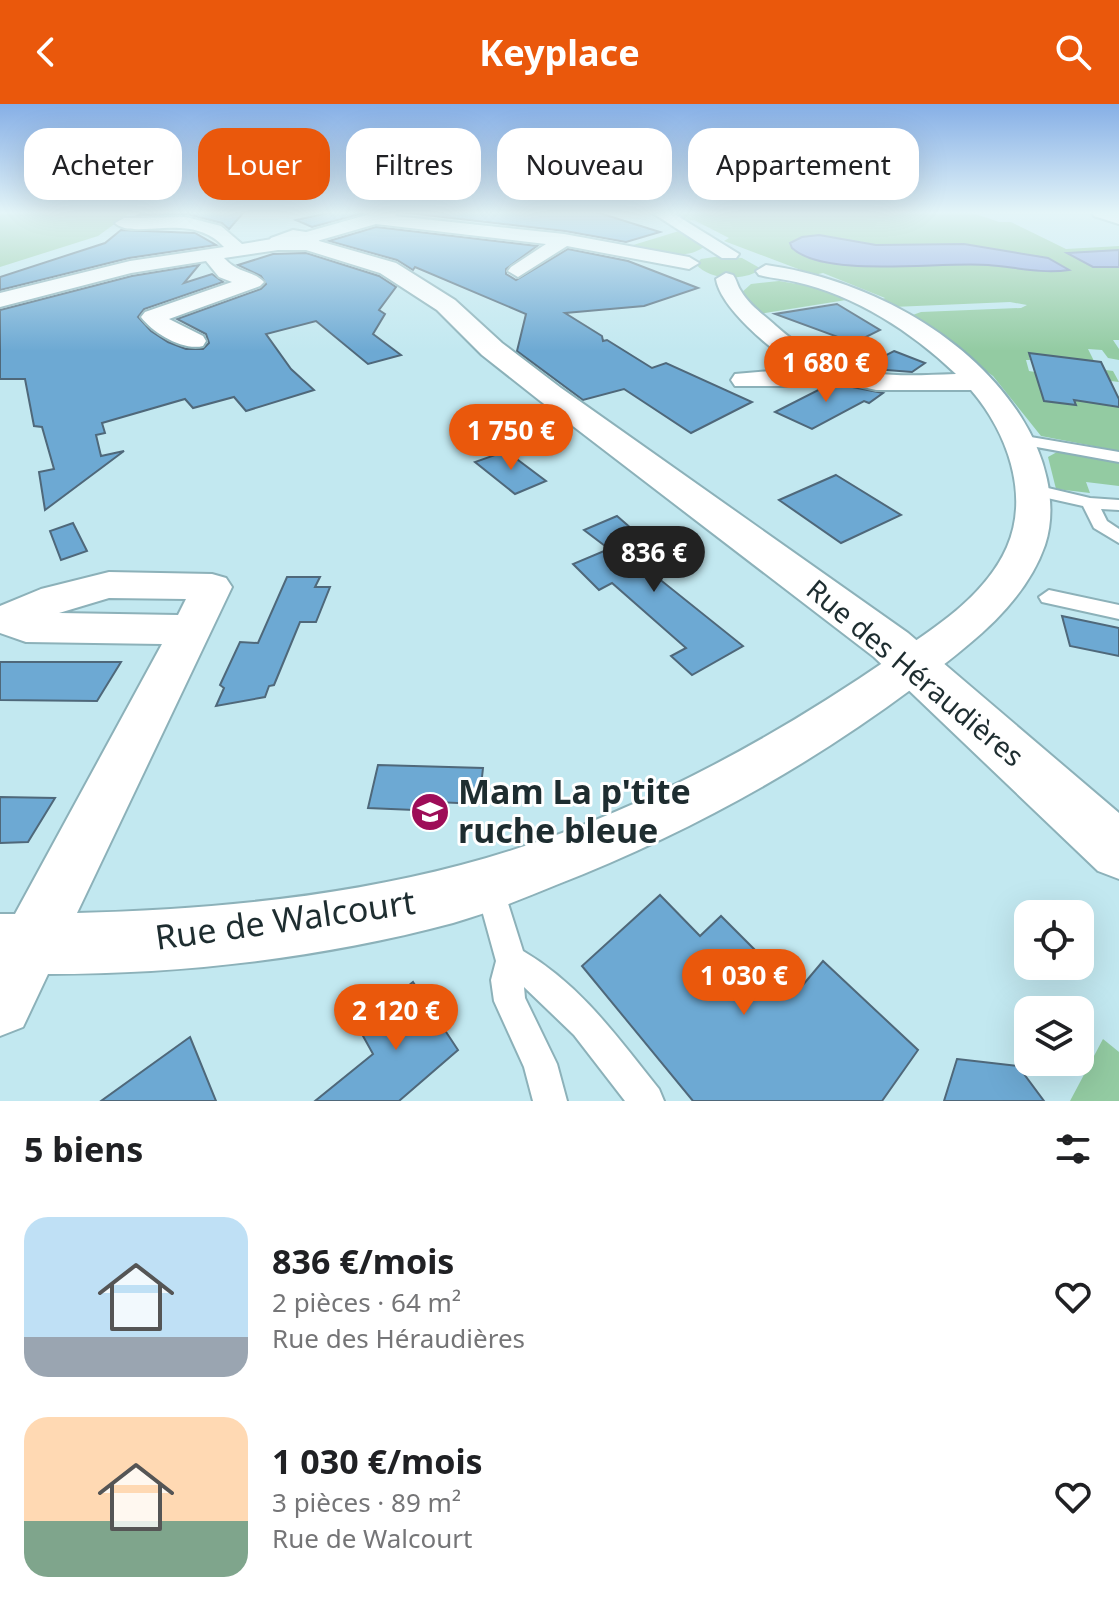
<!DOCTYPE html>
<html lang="fr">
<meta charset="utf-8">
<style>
body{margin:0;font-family:"Noto Sans",sans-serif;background:#f2f2f2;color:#202124;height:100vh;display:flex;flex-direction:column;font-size:30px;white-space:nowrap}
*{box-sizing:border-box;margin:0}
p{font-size:26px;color:#757577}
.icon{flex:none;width:44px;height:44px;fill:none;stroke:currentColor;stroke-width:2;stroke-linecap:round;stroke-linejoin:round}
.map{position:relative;height:997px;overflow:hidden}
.sheet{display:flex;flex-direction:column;background:#fff;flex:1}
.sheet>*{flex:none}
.banner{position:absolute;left:24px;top:24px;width:1072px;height:72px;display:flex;gap:16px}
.controls{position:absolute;left:1014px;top:796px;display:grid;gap:16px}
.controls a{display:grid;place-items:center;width:80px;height:80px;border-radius:16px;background:#fff;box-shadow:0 8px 32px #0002;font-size:40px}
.price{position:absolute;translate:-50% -68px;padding:0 18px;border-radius:28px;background:#ea580c;color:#fff;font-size:26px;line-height:52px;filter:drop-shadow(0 2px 4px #0008)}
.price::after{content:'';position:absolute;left:50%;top:48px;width:24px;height:18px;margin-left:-12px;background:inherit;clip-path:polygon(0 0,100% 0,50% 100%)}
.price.active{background:#222;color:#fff}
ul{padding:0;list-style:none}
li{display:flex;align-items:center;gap:24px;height:200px;padding:0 24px}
li span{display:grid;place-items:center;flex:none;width:224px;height:160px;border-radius:24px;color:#555}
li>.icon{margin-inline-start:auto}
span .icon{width:96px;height:96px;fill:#fffc;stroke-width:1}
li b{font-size:34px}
h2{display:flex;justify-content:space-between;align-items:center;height:96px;padding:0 24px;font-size:34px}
.pill{padding:0 28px;border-radius:24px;background:#fff;box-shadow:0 8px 32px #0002;font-size:28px;line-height:72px}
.pill.active{background:#ea580c;color:#fff}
header{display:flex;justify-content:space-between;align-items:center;height:104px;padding:0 24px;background:#ea580c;color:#fff;font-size:36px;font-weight:700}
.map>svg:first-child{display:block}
</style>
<header><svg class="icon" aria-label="back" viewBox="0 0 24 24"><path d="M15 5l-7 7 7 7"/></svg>Keyplace<svg class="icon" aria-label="search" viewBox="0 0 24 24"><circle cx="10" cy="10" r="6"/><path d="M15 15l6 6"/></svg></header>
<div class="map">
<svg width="1119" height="997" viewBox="0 0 1119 997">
<rect width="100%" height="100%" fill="#c2e8f0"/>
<g fill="#93cba2">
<polygon points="0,108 131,108 98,132 0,163"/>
<polygon points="672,108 970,108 999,118 1011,118 1066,145 1119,142 1119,236 1113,236 1119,245 1119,256 1108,254 1102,246 1088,245 1098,265 1113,267 1119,278 1095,275 1086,256 1029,249 1030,256 1026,256 1029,267 1035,268 1044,297 1075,301 1074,296 1119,300 1119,347 1041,332 993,272 910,212 921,208 1021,204 1027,201 1010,198 893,203 877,197 885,194 823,169 814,171 724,137 729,134 694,116 686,117"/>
<path d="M679,127L705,142C684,159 653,146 630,142Z"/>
<path d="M721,152L742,154L758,163V167C742,177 708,176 696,160L701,155Z"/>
<polygon points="779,177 815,183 846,196 759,210 740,190 751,180"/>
<polygon points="1057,348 1119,359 1119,382 1086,378 1090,389 1056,385 1048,353"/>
<polygon points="1103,935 1119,948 1119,997 1070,997"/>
</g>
<g fill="#94a8e2" stroke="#7183ad" stroke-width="2">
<path d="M819,131L876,141L964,140L1048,154L1069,166C1041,170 1015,163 988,161C940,157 826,175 792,144L790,139L802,133Z"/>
<polygon points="1119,146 1119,163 1093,163 1067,149"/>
</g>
<g fill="#6da9d3" stroke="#4f687a" stroke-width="2">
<polygon points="142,108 244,108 229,125 222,119 187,110 138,111"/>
<polygon points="333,108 367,108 312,123 296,116"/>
<polygon points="400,108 596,108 660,128 626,138 565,127"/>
<polygon points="376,123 537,142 506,165 506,170 516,176 568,145 628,157 698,184 644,202 565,209 602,232 603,237 607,236 652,264 666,259 752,298 691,329 624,285 583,296 517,247 526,210 415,163 413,166 397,156 329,137"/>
<polygon points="121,126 195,129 216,141 129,154 0,186 0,173 105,139"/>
<polygon points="306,149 379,172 396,183 379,206 385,210 373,230 401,251 368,260 316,217 266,230 291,265 314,286 246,307 234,293 193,304 185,295 102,319 105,329 96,331 101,352 124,347 45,406 39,368 54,365 42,323 34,322 25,275 0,275 0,206 132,172 199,161 184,179 212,170 223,178 144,205 138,213 151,227 168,238 186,245 203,245 209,239 206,230 177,215 261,185 266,180 261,172 238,161 273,150"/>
<polygon points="837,200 880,226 854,239 775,210"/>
<polygon points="894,247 925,259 912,268 861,264"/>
<polygon points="1029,249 1101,258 1119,295 1119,303 1074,296 1076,301 1044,297"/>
<polygon points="832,279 883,289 869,299 864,297 812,325 775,308"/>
<polygon points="506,347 546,377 515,390 475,358"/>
<polygon points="836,371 901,411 841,439 779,396"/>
<polygon points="617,412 662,451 643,462 743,542 692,571 671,552 686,544 612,479 599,486 573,460 609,445 584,426"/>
<polygon points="73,419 87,447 61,456 50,427"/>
<polygon points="287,473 320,473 315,483 330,483 316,518 300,518 274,581 269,582 265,593 216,602 224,584 220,581 240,538 258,539"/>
<polygon points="1062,512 1119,524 1119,552 1070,542"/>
<polygon points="0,558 121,558 97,597 0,596"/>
<polygon points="378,661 483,664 479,700 415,697 414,706 368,704"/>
<polygon points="0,693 55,694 28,738 0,739"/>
<polygon points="660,791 700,832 721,812 797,888 823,857 918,946 882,997 693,997 582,862"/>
<polygon points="413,878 458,946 399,997 315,997 373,950 358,923"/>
<polygon points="190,933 216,997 101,997"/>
<polygon points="957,955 1018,962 1044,997 944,997"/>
</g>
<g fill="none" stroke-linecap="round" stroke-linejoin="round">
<defs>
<g id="lane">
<polygon points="1019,331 1119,348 1119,358 1014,339 1011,336"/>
<polygon points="1031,380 1090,394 1119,396 1119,406 1101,405 1107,417 1119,425 1119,439 1094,424 1083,402 1025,389 1023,385"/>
<polygon points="1049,486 1119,501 1119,515 1042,498 1039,493"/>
<path d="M489,767L499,771L523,847C581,881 618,934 659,985L664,997H625L574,931L524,883L525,894L557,960L567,997H533L524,963L494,897L491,876L496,857L475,781L479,771Z"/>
</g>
<g id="street">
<polygon points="377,108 397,108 395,112 564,130 689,153 699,159 689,165 567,142 518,173 508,167 511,163 546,140 376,120 310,139 301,133 303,129"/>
<polygon points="651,108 671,108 739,150 736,154 722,154"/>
<path d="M186,113L221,122L242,140L278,134L287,140L278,146L224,154C238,170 253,166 264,178L260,182L169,215L203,232L206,237L203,242C183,247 153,229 141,213L145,208L232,178L219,173L206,157L131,169L0,203V189L130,157L224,143C191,106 134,137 115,119L124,114Z"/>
<path d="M766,161C864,175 968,229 1021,313C1044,349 1059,399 1045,441C1023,504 964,545 913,584C803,666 684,731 556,781C522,795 488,809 453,819C322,854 183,870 48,870L23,923L0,932V810H15L162,540L26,538L0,529V502L41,485L109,468L212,470L226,474L232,483L77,809C205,806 336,794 461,761C614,721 759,644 890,554C933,525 985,493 1007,443C1030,390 1007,328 971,286H876L816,272L786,282H735L731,276L735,270L783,266L796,262C771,245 721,205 716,175L726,169L733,171C737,176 737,182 741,187C749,201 765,212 776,222C836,275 880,273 956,270C912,228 855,191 796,178C783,175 771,174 759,171L756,167ZM109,494L186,495L178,511L59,509Z"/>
</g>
<g id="secondary">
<polygon points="1092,108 1119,108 1119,120 1094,112"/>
<polygon points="293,126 318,130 319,137 396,159 455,196 502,239 561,284 908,529 1119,709 1119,775 1098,767 874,553 539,296 482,251 437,206 380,169 306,146 278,146 268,138 271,134"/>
</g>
</defs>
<use href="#lane" stroke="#8cb1b9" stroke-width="4"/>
<use href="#street" stroke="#8cb1b9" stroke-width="4"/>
<use href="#secondary" stroke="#8cb1b9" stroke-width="4"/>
<use href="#lane" fill="#fff" fill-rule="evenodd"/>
<use href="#street" fill="#fff" fill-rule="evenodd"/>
<use href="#secondary" fill="#fff" fill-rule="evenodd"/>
</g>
<linearGradient id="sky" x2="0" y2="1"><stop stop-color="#86afe6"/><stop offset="0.44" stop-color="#e4f5f8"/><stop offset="1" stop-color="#e4f5f8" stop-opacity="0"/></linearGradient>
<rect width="1119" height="247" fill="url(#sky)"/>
<defs>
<symbol id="school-disc" viewBox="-11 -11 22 22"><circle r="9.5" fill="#9e0d58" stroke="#fff"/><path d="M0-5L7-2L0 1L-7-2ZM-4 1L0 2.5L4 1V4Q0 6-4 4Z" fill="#fff"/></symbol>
</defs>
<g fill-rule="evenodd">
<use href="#school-disc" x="408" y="686" width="44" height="44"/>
</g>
<g text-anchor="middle" stroke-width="6" stroke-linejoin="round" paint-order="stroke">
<g font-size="28" fill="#1e2d30" stroke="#fff">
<text transform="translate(915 569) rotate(40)" y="10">Rue des Héraudières</text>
</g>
<g font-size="34" font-weight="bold" fill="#1e2d30" stroke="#fff" text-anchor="start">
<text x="458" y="700">Mam La p'tite<tspan x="458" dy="39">ruche bleue</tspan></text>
</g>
<g font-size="34" fill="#1e2d30" stroke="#fff">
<text transform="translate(285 816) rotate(-8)" y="12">Rue de Walcourt</text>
</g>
</g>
</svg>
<div class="controls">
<a><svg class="icon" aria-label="locate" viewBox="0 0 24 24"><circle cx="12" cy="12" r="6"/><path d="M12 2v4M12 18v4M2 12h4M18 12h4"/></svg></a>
<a><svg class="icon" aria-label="layers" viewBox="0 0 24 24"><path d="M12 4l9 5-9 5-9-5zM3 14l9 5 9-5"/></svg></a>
</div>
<b class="price" style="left:826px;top:300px">1 680 €</b>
<b class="price" style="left:511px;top:368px">1 750 €</b>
<b class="price active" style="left:654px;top:490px">836 €</b>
<b class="price" style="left:744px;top:913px">1 030 €</b>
<b class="price" style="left:396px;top:948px">2 120 €</b>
<div class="banner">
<a class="pill">Acheter</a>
<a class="pill active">Louer</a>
<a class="pill">Filtres</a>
<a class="pill">Nouveau</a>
<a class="pill">Appartement</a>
</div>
</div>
<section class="sheet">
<h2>5 biens<svg class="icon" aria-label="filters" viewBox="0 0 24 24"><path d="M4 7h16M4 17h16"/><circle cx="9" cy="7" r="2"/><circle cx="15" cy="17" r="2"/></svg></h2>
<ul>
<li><span style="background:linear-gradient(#bfe0f5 75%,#9aa5b1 0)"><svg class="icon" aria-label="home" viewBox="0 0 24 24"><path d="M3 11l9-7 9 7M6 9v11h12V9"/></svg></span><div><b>836 €/mois</b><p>2 pièces · 64 m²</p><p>Rue des Héraudières</p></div><svg class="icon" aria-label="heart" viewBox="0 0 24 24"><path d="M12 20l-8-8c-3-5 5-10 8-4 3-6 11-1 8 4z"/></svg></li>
<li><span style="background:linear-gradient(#ffd9b3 65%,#7fa58c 0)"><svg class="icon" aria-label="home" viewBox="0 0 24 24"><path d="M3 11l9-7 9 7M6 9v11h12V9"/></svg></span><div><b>1 030 €/mois</b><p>3 pièces · 89 m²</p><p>Rue de Walcourt</p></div><svg class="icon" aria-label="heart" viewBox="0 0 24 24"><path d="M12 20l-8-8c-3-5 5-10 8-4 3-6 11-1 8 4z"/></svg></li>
</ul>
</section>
